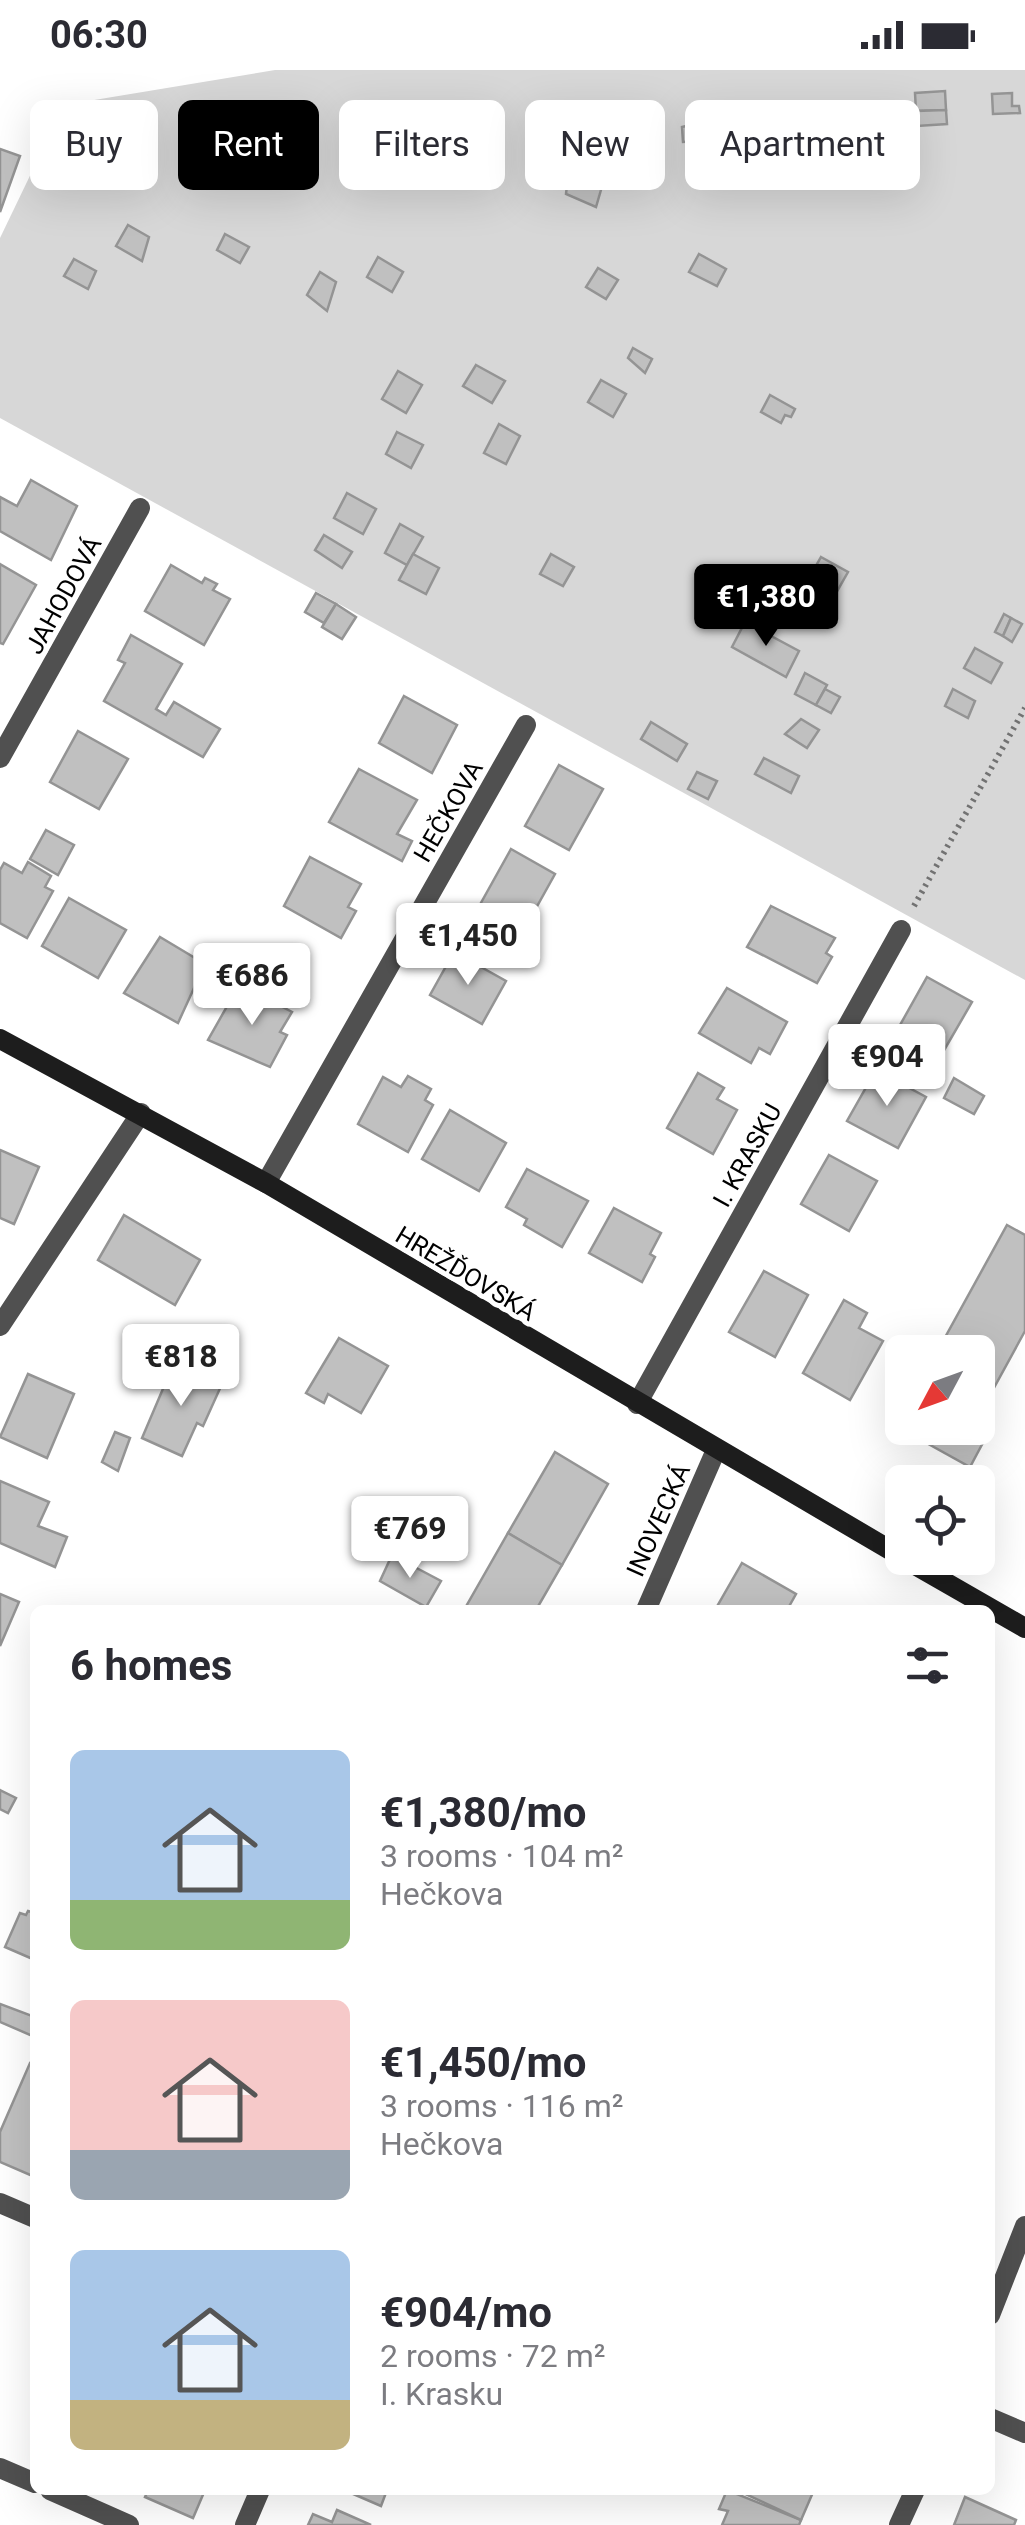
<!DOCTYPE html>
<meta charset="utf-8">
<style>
body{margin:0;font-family:Roboto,sans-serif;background:#f2f2f3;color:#2b2b33;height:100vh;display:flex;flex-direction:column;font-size:38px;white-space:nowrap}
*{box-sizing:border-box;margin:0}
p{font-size:32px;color:#7c7c81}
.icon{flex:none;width:55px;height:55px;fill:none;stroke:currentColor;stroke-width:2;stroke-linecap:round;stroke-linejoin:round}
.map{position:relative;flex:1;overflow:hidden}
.drawer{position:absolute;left:30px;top:1535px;width:965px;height:890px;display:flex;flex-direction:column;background:#fff;border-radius:15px;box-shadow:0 10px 40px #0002}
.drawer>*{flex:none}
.hud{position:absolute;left:30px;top:30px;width:965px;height:90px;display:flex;gap:20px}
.needle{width:65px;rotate:229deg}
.buttons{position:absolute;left:885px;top:1265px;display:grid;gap:20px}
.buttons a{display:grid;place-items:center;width:110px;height:110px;border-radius:15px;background:#fff;box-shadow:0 10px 40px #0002;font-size:50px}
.price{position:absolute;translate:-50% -85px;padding:0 22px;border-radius:10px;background:#fff;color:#222;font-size:32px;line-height:65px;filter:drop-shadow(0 2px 5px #0008)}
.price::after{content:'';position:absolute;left:50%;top:60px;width:30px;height:22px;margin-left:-15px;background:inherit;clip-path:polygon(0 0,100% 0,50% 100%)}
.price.active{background:#000;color:#fff}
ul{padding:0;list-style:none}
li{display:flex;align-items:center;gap:30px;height:250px;padding:0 40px}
li span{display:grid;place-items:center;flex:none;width:280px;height:200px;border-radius:15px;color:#555}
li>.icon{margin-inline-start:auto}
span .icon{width:120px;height:120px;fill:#fffc;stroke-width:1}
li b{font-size:42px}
h2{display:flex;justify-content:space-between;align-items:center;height:120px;padding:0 40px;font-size:42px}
.tag{padding:0 35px;border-radius:15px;background:#fff;box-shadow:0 10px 40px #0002;font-size:35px;line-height:90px}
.tag.active{background:#000;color:#fff}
.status{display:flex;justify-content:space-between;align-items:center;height:70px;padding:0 50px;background:#fff;direction:ltr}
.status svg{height:28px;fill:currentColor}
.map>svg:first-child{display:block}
</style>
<div class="status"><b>06:30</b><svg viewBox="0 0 49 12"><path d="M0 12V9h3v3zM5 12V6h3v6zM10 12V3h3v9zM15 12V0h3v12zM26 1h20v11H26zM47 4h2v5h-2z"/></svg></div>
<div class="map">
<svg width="1025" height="2455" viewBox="0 0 1025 2455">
<rect width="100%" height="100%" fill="#fff"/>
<polygon fill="#d7d7d7" points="275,0 1025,0 1025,910 0,348 0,168 64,35"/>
<g fill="#c0c0c0" stroke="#949494" stroke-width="2.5">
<polygon points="945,21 946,40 916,41 915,23"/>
<polygon points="1012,23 1012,36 1019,36 1020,43 993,44 992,24"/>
<polygon points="797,32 841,33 840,64 796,64"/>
<polygon points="862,35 882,35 881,54 862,54"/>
<polygon points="615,38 616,63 597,64 596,39"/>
<polygon points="946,40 947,54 917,56 916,41"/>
<polygon points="715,49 716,70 683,72 682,57"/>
<polygon points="470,73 487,74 485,98 468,97"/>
<polygon points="0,79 20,86 0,142"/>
<polygon points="603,113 596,137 566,124 567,115"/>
<polygon points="128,155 149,167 142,191 116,176"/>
<polygon points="225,164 249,177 240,193 217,180"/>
<polygon points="699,184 726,199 717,216 689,202"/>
<polygon points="378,187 403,202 392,222 367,207"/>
<polygon points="74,189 96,201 88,219 64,206"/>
<polygon points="598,198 618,210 606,229 586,217"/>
<polygon points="320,202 336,212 327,241 307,225"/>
<polygon points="633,278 652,289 645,303 628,288"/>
<polygon points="476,295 505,311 492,333 463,316"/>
<polygon points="398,301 422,315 406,343 382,329"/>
<polygon points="601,310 626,324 613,347 588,332"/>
<polygon points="770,325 795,339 791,347 785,345 781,353 761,342"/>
<polygon points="499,354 520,366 506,394 484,383"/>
<polygon points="397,362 423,375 411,398 386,384"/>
<polygon points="31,410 77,436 51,490 0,461 0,427 17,436"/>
<polygon points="347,423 376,439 363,464 334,448"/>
<polygon points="400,454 423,467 407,495 385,483"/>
<polygon points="324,465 352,482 342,498 315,480"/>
<polygon points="413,484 439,498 426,524 399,510"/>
<polygon points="551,484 574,497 563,516 540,504"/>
<polygon points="821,487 848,502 831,532 804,517"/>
<polygon points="0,494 36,515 3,574 0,573"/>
<polygon points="171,495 202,513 205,508 217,514 213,520 230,529 204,575 145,541"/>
<polygon points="316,523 336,534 324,553 305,542"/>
<polygon points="336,534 356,547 342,569 322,557"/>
<polygon points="1004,544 1011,548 1003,566 995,562"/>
<polygon points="1011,548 1022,554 1012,572 1003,566"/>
<polygon points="745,552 799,581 786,607 732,577"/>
<polygon points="131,565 182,594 156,639 166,645 174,632 220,659 203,687 104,631 125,593 118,590"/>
<polygon points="975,578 1002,593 991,613 964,598"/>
<polygon points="805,603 827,615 816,635 795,624"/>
<polygon points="825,619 840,627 831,643 816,635"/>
<polygon points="953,619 975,631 968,648 945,636"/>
<polygon points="404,626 457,655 432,703 379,673"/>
<polygon points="801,649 819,660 807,678 785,664"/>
<polygon points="651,652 687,674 677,691 641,669"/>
<polygon points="78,661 128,689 99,739 50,712"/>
<polygon points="764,688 799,706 791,723 755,704"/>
<polygon points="559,695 603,719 569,780 525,756"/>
<polygon points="359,699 417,730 397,764 412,771 402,791 329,752"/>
<polygon points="697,702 717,711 708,729 688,719"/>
<polygon points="46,760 74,775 58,805 30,789"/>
<polygon points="511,779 555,804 521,865 477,840"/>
<polygon points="310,787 361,814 348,837 356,841 341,868 284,836"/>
<polygon points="28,792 51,806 45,817 53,821 27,868 0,853 0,800 4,793 22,803"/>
<polygon points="69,828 126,860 98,908 42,876"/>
<polygon points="771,836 835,868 826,883 832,887 817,913 747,877"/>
<polygon points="160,867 205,894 178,953 124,923"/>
<polygon points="454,882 506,911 482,954 430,925"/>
<polygon points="927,907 972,932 939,989 895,964"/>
<polygon points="727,918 787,952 770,984 759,978 751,993 699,963"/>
<polygon points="256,923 292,942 280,962 287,965 270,997 208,970 234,924 251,933"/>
<polygon points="876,1000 926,1027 898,1078 847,1051"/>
<polygon points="698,1003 724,1018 717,1029 737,1040 713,1084 667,1058"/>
<polygon points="408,1006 431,1019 425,1030 433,1035 408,1082 358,1054 383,1007 401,1017"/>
<polygon points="954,1008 984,1026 974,1044 944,1028"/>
<polygon points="450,1040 506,1073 479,1121 422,1089"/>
<polygon points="0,1080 39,1097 14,1154 0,1148"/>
<polygon points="829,1085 877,1111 849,1161 801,1134"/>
<polygon points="527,1099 588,1131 562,1177 524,1155 527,1149 506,1137"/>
<polygon points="614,1138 661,1163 650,1184 655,1187 642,1212 589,1183"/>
<polygon points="124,1145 200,1190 175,1235 98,1190"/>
<polygon points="1007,1155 1025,1165 1025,1261 978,1347 978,1282 937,1282"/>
<polygon points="764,1201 808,1225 775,1287 729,1262"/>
<polygon points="844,1230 867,1243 859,1258 883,1271 850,1330 803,1303"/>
<polygon points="339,1268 388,1296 361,1343 328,1324 324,1333 306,1323"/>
<polygon points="174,1293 222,1314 203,1356 197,1353 182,1386 142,1368"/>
<polygon points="28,1304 74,1324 47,1388 0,1367"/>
<polygon points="902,1344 902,1358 972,1358 986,1367 970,1397 896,1356"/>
<polygon points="115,1362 130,1368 118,1401 102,1392"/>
<polygon points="555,1382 608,1414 562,1495 508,1463"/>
<polygon points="0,1411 49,1432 38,1456 67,1467 55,1497 0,1473"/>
<polygon points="508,1463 562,1495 536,1540 464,1540"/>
<polygon points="392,1485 441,1511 426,1537 380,1511"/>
<polygon points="742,1493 796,1524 787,1540 715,1540"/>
<polygon points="0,1524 19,1532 0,1576"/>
<polygon points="0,1720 16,1728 8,1743 0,1739"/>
<polygon points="28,1841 35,1843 35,1890 5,1877 20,1843 26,1845"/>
<polygon points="0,1934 35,1947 35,1967 0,1952"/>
<polygon points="30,1993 35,1995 35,2107 0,2092 0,2062"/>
<polygon points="148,2420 205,2420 193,2448 145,2427"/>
<polygon points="344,2420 387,2420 381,2436"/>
<polygon points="727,2420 801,2450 799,2455 722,2455 728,2441 719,2439"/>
<polygon points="737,2420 814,2420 801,2450"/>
<polygon points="965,2427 1016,2450 1014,2455 954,2455"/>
<polygon points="337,2440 371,2455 308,2455 313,2444 332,2452"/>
</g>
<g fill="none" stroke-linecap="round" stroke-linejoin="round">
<polyline stroke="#727272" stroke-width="6" stroke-dasharray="2.5 5" stroke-linecap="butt" points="914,836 1025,638"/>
<polyline stroke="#505050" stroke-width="20" points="0,2133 35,2148"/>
<g stroke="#505050" stroke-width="20">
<polyline points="0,688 140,438"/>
<polyline points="266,1113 526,655"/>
<polyline points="0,1256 141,1043"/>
<polyline points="637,1334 901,860"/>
<polyline points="646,1540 716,1380"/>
<polyline points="990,2245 1025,2156"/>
<polyline points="990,2348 1025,2363"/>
<polyline points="0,2398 35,2413"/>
<polyline points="50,2420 129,2455"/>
<polyline points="245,2455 260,2420"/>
<polyline points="899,2455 915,2420"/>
</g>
<g stroke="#1d1d1d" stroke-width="20">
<polyline points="0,969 266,1113 902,1487"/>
<polyline points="903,1488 1025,1558"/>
</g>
</g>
<g text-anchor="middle" stroke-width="10" stroke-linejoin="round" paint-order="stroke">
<g font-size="25" fill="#000" stroke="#fff">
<text transform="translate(63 525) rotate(-61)" y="9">JAHODOVÁ</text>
<text transform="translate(448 741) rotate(-60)" y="9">HEČKOVA</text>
<text transform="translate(747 1085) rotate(-61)" y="9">I. KRASKU</text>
<text transform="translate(466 1203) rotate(31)" y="9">HREŽĎOVSKÁ</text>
<text transform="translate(658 1450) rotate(-66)" y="9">INOVECKÁ</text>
</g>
</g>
</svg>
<div class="buttons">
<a><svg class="needle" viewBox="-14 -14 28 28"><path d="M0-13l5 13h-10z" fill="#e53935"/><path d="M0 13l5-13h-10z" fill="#7c7c81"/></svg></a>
<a><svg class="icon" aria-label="locate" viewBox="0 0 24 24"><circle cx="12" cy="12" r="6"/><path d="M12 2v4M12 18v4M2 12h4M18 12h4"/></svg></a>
</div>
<b class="price active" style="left:766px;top:579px">€1,380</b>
<b class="price" style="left:468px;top:918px">€1,450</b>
<b class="price" style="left:252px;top:958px">€686</b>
<b class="price" style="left:887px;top:1039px">€904</b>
<b class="price" style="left:181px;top:1339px">€818</b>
<b class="price" style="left:410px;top:1511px">€769</b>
<div class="hud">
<a class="tag">Buy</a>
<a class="tag active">Rent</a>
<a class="tag">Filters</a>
<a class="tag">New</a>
<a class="tag">Apartment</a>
</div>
<section class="drawer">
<h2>6 homes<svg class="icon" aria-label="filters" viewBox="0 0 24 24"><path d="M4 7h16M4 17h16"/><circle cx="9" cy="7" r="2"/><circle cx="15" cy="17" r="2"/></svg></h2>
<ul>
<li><span style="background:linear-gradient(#a9c7e8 75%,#8fb573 0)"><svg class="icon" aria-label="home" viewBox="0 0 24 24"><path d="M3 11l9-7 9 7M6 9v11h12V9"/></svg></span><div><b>€1,380/mo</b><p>3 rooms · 104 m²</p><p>Hečkova</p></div></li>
<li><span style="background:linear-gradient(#f6c9c9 75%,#9aa5b1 0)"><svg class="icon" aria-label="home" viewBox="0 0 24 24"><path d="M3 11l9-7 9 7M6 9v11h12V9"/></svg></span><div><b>€1,450/mo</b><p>3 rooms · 116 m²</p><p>Hečkova</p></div></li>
<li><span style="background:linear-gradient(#a9c7e8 75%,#c2b280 0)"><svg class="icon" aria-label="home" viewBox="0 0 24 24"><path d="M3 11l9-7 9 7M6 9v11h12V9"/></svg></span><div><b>€904/mo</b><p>2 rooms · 72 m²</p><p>I. Krasku</p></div></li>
</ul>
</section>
</div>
